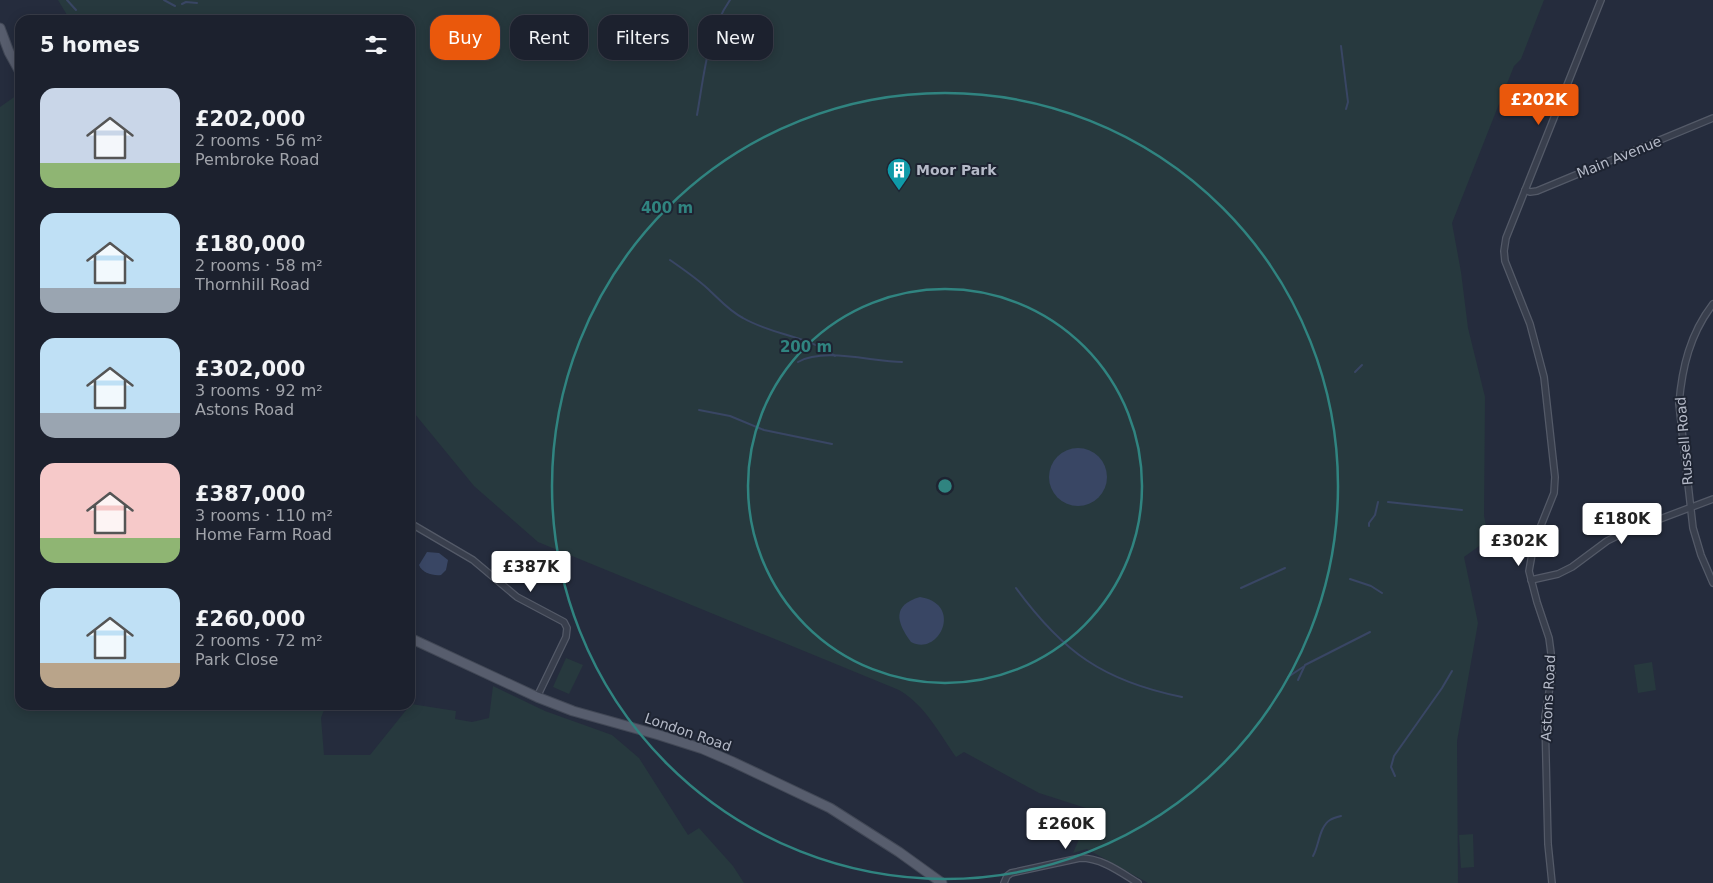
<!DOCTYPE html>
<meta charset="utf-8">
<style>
body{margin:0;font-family:"DejaVu Sans",sans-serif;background:#252936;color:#f1f3f6;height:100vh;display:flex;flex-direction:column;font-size:19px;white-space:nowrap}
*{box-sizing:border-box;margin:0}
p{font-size:16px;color:#a0a3aa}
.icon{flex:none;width:28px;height:28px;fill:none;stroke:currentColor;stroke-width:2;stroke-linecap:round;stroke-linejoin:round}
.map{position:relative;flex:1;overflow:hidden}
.panel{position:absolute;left:15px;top:15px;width:400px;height:695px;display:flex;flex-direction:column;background:#1c212e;border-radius:15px;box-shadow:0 2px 12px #0003,0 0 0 1px #3a3e4a}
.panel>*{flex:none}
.banner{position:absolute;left:430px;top:15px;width:475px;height:45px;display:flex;gap:10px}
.price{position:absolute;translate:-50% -42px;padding:0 11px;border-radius:5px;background:#fff;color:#222;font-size:16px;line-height:32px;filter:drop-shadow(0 1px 2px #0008)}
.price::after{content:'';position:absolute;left:50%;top:30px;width:15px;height:11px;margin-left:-8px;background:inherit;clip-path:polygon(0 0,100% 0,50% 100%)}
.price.active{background:#ea580c;color:#fff}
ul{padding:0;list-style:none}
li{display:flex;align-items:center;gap:15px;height:125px;padding:0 25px}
li span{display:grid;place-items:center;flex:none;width:140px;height:100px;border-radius:15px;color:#555}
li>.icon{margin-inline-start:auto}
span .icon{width:60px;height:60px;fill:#fffc;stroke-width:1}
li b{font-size:21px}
h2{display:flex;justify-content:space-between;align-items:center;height:60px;padding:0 25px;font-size:21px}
.pill{padding:0 18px;border-radius:15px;background:#1c212e;box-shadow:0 2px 12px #0003,0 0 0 1px #3a3e4a;font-size:18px;line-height:45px}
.pill.active{background:#ea580c;color:#fff}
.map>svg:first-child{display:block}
</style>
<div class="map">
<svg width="1713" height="883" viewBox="0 0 1713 883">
<rect width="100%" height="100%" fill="#252c3d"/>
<g fill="#27393e">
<path d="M58,0H1544L1521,59L1514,66L1452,223L1461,272L1468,328L1485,397L1484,516L1489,539L1464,557L1478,623L1457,741L1458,883H1148L1087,849L1073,853L1092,810L1039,793L964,752L956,757C939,733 925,705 899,690L538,542L474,486L410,408V20H70Z"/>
<polygon points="20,93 20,133 16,146 20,150 20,705 326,705 321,718 324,755 370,755 411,704 456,711 455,719 472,722 489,718 493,686 545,711 612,735 639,758 688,835 699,828 733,866 744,883 0,883 0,107"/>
<polygon points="566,658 583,665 569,694 553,687"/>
<polygon points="1652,662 1656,690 1638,693 1634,665"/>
<polygon points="1473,834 1474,867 1461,868 1459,835"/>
</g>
<g fill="#394664">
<circle cx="1078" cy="477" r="29"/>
<path d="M427,552L439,553L448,560L446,570L441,575C433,576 422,573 419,565Z"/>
<path d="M920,597C964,604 939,657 911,642C896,622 892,605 920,597Z"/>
</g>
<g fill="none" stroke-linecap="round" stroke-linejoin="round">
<g stroke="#394664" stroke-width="2">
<polyline points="67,0 76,10"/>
<polyline points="164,0 175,6"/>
<polyline points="182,4 186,2 197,3"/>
<polyline points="1341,46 1348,102 1346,109"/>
<path d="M697,115C704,76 707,33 730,0"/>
<path d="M670,260C683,269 696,278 707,288C719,299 729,311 743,318C772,335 808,336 835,356"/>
<path d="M798,362C824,347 873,362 902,362"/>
<polyline points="1355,372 1362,365"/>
<polyline points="699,410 730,416 764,430 832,444"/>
<polyline points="1388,502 1462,510"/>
<polyline points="1369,526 1369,523 1375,515 1378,502"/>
<polyline points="1350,579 1371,586 1382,593"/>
<path d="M1016,588C1063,652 1103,681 1182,697"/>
<polyline points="1241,588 1285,568"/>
<polyline points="1288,677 1303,667"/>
<polyline points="1298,680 1305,665 1370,632"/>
<polyline points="1395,776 1391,767 1394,756 1442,688 1452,671"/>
<path d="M1313,856C1319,846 1319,827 1330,820C1333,818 1337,817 1341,816"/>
</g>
<defs>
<g id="minor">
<polyline points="1525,190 1530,192 1537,191 1713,118"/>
<path d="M1713,304C1690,334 1682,367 1679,404L1693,528L1701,555L1713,583"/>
<polyline points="410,523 473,560 517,597 564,622 567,628 566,637 537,697"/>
<polyline points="1531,580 1558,574 1572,567 1607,541 1623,533 1713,499"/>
<path d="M1004,883L1007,876L1011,873L1080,858C1102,858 1120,872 1138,883"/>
<polyline points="1552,883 1548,844 1545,717 1552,674 1551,653 1549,638 1537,602 1529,571 1534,543 1554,493 1555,477 1544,377 1530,324 1505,261 1504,251 1506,238 1601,0"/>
</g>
<g id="primary">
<polyline points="0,28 9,52 20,72"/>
<polyline points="410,638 537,697 573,711 659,735 703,749 733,762 830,808 899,852 942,883"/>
</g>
</defs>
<use href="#minor" stroke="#545a68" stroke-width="8"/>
<use href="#primary" stroke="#424856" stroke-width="11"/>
<use href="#minor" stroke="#393f4d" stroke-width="5.5"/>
<use href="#primary" stroke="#575d6d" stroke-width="9"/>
</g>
<g fill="none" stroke="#308480" stroke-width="2.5">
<circle cx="945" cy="486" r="197"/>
<circle cx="945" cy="486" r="393"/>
</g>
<defs>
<symbol id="building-pin" viewBox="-11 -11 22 30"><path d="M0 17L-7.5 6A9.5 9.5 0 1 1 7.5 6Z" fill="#0f9aa8" stroke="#1e2432"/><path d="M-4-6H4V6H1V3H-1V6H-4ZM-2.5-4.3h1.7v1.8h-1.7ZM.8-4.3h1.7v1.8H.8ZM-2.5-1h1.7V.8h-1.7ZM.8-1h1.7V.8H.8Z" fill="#fff"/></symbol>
</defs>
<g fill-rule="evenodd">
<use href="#building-pin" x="885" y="156" width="28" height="38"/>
</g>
<g text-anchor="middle" stroke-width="4" stroke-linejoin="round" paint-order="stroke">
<g font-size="14" fill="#b5bac8" stroke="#1e2432">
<text transform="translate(1619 157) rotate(-22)" y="5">Main Avenue</text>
<text transform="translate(1684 441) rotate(-95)" y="5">Russell Road</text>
<text transform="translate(1548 698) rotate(-87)" y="5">Astons Road</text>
<text transform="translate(688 732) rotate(19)" y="5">London Road</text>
</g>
<g font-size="14" font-weight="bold" fill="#b5bac8" stroke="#1e2432" text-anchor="start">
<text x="916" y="175">Moor Park</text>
</g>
</g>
<circle cx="945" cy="486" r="8" fill="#308480" stroke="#1e2432" stroke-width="2.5"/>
<g font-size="15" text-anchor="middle" font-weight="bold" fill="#308480" stroke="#1e2432" stroke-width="4" stroke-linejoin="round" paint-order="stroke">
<text x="667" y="213">400 m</text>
<text x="806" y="352">200 m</text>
</g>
</svg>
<b class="price active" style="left:1539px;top:126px">£202K</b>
<b class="price" style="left:1622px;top:545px">£180K</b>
<b class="price" style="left:1519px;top:567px">£302K</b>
<b class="price" style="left:531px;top:593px">£387K</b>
<b class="price" style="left:1066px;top:850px">£260K</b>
<div class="banner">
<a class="pill active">Buy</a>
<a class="pill">Rent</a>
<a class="pill">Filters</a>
<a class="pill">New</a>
</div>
<section class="panel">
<h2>5 homes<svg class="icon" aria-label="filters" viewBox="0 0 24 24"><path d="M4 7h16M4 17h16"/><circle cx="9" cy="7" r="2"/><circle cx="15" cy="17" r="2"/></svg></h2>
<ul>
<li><span style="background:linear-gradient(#c9d6e8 75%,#8fb573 0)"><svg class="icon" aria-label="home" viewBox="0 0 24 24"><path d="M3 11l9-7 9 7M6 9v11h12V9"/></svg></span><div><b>£202,000</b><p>2 rooms · 56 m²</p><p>Pembroke Road</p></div></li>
<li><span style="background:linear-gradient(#bfe0f5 75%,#9aa5b1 0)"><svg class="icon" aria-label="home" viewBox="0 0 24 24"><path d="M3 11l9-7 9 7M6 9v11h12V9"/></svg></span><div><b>£180,000</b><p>2 rooms · 58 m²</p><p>Thornhill Road</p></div></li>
<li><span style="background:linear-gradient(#bfe0f5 75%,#9aa5b1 0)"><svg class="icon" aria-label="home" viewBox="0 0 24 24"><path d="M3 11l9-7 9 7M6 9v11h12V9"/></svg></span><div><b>£302,000</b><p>3 rooms · 92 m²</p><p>Astons Road</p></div></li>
<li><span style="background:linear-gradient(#f6c9c9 75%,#8fb573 0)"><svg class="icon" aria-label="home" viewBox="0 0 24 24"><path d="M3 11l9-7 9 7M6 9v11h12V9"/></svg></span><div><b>£387,000</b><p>3 rooms · 110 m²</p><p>Home Farm Road</p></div></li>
<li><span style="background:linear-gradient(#bfe0f5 75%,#b9a48a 0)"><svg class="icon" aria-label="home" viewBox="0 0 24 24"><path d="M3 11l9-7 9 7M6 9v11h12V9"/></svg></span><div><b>£260,000</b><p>2 rooms · 72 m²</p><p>Park Close</p></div></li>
</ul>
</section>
</div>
